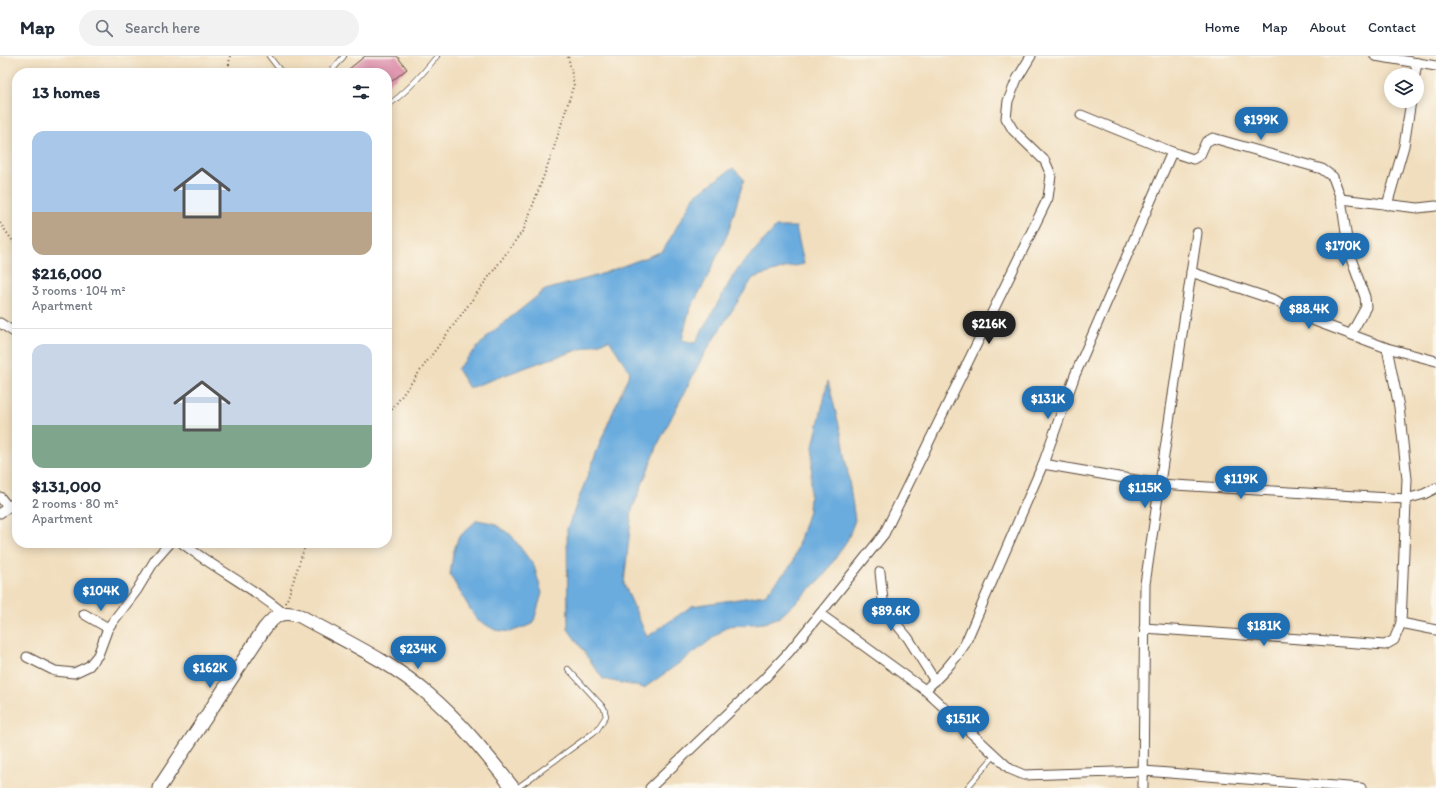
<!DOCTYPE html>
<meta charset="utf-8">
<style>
body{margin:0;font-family:Itim,sans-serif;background:#f2f2f3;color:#1f2937;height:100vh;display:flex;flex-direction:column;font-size:15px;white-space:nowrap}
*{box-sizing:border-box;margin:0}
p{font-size:13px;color:#747a83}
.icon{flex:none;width:22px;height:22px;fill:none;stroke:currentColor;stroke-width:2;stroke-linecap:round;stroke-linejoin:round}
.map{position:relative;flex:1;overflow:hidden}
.side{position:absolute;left:12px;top:12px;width:380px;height:480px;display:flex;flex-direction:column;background:#fff;border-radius:16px;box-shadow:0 2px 10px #0003}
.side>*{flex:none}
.fabs{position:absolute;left:1384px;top:12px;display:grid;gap:8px}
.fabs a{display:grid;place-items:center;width:40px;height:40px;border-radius:50%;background:#fff;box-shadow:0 2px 10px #0003;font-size:20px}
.price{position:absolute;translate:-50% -34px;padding:0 9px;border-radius:14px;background:#1f6fb2;color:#fff;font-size:13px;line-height:26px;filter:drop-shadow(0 1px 2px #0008)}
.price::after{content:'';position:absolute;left:50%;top:24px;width:12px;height:9px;margin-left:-6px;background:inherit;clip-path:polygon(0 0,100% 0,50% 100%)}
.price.on{background:#222;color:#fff}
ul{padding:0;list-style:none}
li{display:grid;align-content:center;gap:8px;height:212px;padding:0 20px}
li+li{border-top:1px solid #e0e1e3}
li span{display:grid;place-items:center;height:124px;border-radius:12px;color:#555}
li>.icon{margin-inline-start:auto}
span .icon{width:72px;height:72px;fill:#fffc;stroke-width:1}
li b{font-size:17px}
h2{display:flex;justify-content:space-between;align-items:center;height:48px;padding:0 20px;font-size:17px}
header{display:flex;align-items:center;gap:24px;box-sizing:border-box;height:56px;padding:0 20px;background:#fff;border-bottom:1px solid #e0e1e3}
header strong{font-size:19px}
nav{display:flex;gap:22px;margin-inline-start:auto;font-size:14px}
.search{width:280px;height:36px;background:#f2f2f3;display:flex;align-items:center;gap:10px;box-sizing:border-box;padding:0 14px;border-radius:22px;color:#747a83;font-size:15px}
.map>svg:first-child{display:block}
</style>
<header>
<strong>Map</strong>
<div class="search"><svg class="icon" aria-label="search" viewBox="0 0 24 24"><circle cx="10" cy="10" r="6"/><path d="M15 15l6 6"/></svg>Search here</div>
<nav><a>Home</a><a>Map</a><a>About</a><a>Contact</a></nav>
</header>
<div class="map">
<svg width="1436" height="732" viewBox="0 0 1436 732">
<rect width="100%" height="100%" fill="#fbf7ec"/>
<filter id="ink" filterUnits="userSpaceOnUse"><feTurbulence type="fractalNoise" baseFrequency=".025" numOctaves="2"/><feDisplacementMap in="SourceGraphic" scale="8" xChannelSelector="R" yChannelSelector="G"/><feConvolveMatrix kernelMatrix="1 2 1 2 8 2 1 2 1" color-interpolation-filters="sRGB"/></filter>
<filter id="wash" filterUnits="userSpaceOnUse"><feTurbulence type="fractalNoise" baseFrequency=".012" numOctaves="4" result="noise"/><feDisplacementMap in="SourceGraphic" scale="16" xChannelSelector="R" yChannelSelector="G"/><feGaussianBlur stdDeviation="0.9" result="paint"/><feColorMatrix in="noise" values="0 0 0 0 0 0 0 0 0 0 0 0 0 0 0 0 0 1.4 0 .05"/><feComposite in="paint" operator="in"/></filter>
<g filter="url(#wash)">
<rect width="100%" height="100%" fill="#f1debe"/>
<g fill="#6aacde" stroke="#526b7e">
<polygon points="733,112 744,123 728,177 705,226 689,255 682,284 695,287 736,215 776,171 796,171 804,208 785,212 753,222 704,298 659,386 632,454 624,528 647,581 692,550 765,539 792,508 809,455 813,391 828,325 843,385 855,464 848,483 823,521 780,561 764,567 728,570 695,596 644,632 603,623 568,573 567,473 602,382 630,316 609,284 541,306 469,332 457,313 490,278 545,234 596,220 663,195 695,139"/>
<polygon points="477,464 493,467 511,479 534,510 542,537 533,568 510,576 495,574 476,563 450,519 453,498 458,482"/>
</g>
<g id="blocks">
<polygon fill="#dc8ba9" points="365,0 397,0 407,13 387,29 387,17 344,17"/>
</g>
</g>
<g filter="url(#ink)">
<use href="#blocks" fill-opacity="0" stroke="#564536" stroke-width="1"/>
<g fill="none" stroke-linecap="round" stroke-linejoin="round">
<defs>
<g id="lane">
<polyline points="269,0 282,17"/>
<polyline points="330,17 344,0"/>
<path d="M387,50C407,36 422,19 437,0"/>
<polyline points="517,732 597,674 606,660 604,652 568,613"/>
<polyline points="967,732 995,699"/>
</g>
<g id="street">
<polyline points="1375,0 1436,10"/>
<polyline points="1415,19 1417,7"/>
<polyline points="1081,59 1172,96 1193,103 1200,99 1206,86 1213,82 1322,113 1333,121 1341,143 1418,152 1436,150"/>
<polyline points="1341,143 1349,197 1365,241 1366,251 1351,278"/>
<polyline points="1387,149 1404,90 1411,45"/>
<polyline points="1191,216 1275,244 1299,259 1387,292 1436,305"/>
<polyline points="0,267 17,278"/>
<polyline points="1043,408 1159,428 1406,443 1424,438 1436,432"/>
<polyline points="0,441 8,451"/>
<polyline points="0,457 17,445"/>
<path d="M182,487C214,512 252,531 283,557"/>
<polyline points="880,516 883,544 888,558 908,582 935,625"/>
<polyline points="84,558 108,572"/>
<polyline points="820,558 884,478 1048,142 1051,119 1045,105 1013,74 1006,62 1008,45 1017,23 1031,0"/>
<polyline points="1401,567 1436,574"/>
<polyline points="1144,572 1385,589 1394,584 1401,567 1407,423 1399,351 1387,292"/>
<polyline points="27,601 55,615 74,617 89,610 98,599 108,572 137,534 155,504 170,487"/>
<path d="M925,634C941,619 953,607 965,588L1043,408L1075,319L1172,96"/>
<polyline points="650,732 763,624 789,596 820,558 925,634 1010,713 1024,719 1144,715 1361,732"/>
<polyline points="1143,732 1145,528 1197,177"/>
</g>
<path id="secondary" d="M159,732L264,573C276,558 282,554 300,560C343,584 390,605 428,638C460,665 487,699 513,732"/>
</defs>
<use href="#lane" stroke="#564536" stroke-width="6"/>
<use href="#street" stroke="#564536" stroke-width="11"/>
<use href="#secondary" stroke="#564536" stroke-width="15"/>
<g stroke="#564536" stroke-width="2" stroke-dasharray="1 3" stroke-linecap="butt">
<polyline points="228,17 230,0"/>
<polyline points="0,167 17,191"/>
<polyline points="387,360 524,173 553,95 574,28 568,0"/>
<polyline points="286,547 306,487"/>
</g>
<use href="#lane" stroke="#fff" stroke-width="4.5"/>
<use href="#street" stroke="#fff" stroke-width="9"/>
<use href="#secondary" stroke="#fff" stroke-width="13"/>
</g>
</g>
</svg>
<div class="fabs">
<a><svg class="icon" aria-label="layers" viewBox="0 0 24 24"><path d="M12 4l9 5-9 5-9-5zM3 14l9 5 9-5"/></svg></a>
</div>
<b class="price" style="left:1261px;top:85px">$199K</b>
<b class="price" style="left:1343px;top:211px">$170K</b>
<b class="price" style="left:1309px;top:274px">$88.4K</b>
<b class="price on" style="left:989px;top:289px">$216K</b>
<b class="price" style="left:1048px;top:364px">$131K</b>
<b class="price" style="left:1241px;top:444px">$119K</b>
<b class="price" style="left:1145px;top:453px">$115K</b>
<b class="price" style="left:101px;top:556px">$104K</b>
<b class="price" style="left:891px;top:576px">$89.6K</b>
<b class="price" style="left:1264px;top:591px">$181K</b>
<b class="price" style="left:418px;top:614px">$234K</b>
<b class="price" style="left:210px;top:633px">$162K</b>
<b class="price" style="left:963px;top:684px">$151K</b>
<section class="side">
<h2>13 homes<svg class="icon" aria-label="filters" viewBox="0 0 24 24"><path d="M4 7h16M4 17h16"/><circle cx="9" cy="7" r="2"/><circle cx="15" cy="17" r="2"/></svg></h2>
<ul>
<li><span style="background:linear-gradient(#a9c7e8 65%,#b9a48a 0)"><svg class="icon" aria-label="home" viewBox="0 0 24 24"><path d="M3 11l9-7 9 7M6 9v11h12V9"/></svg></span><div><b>$216,000</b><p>3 rooms · 104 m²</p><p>Apartment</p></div></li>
<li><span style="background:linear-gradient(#c9d6e8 65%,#7fa58c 0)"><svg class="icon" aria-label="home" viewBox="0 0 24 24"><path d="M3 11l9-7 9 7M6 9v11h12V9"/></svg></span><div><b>$131,000</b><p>2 rooms · 80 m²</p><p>Apartment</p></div></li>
</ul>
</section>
</div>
